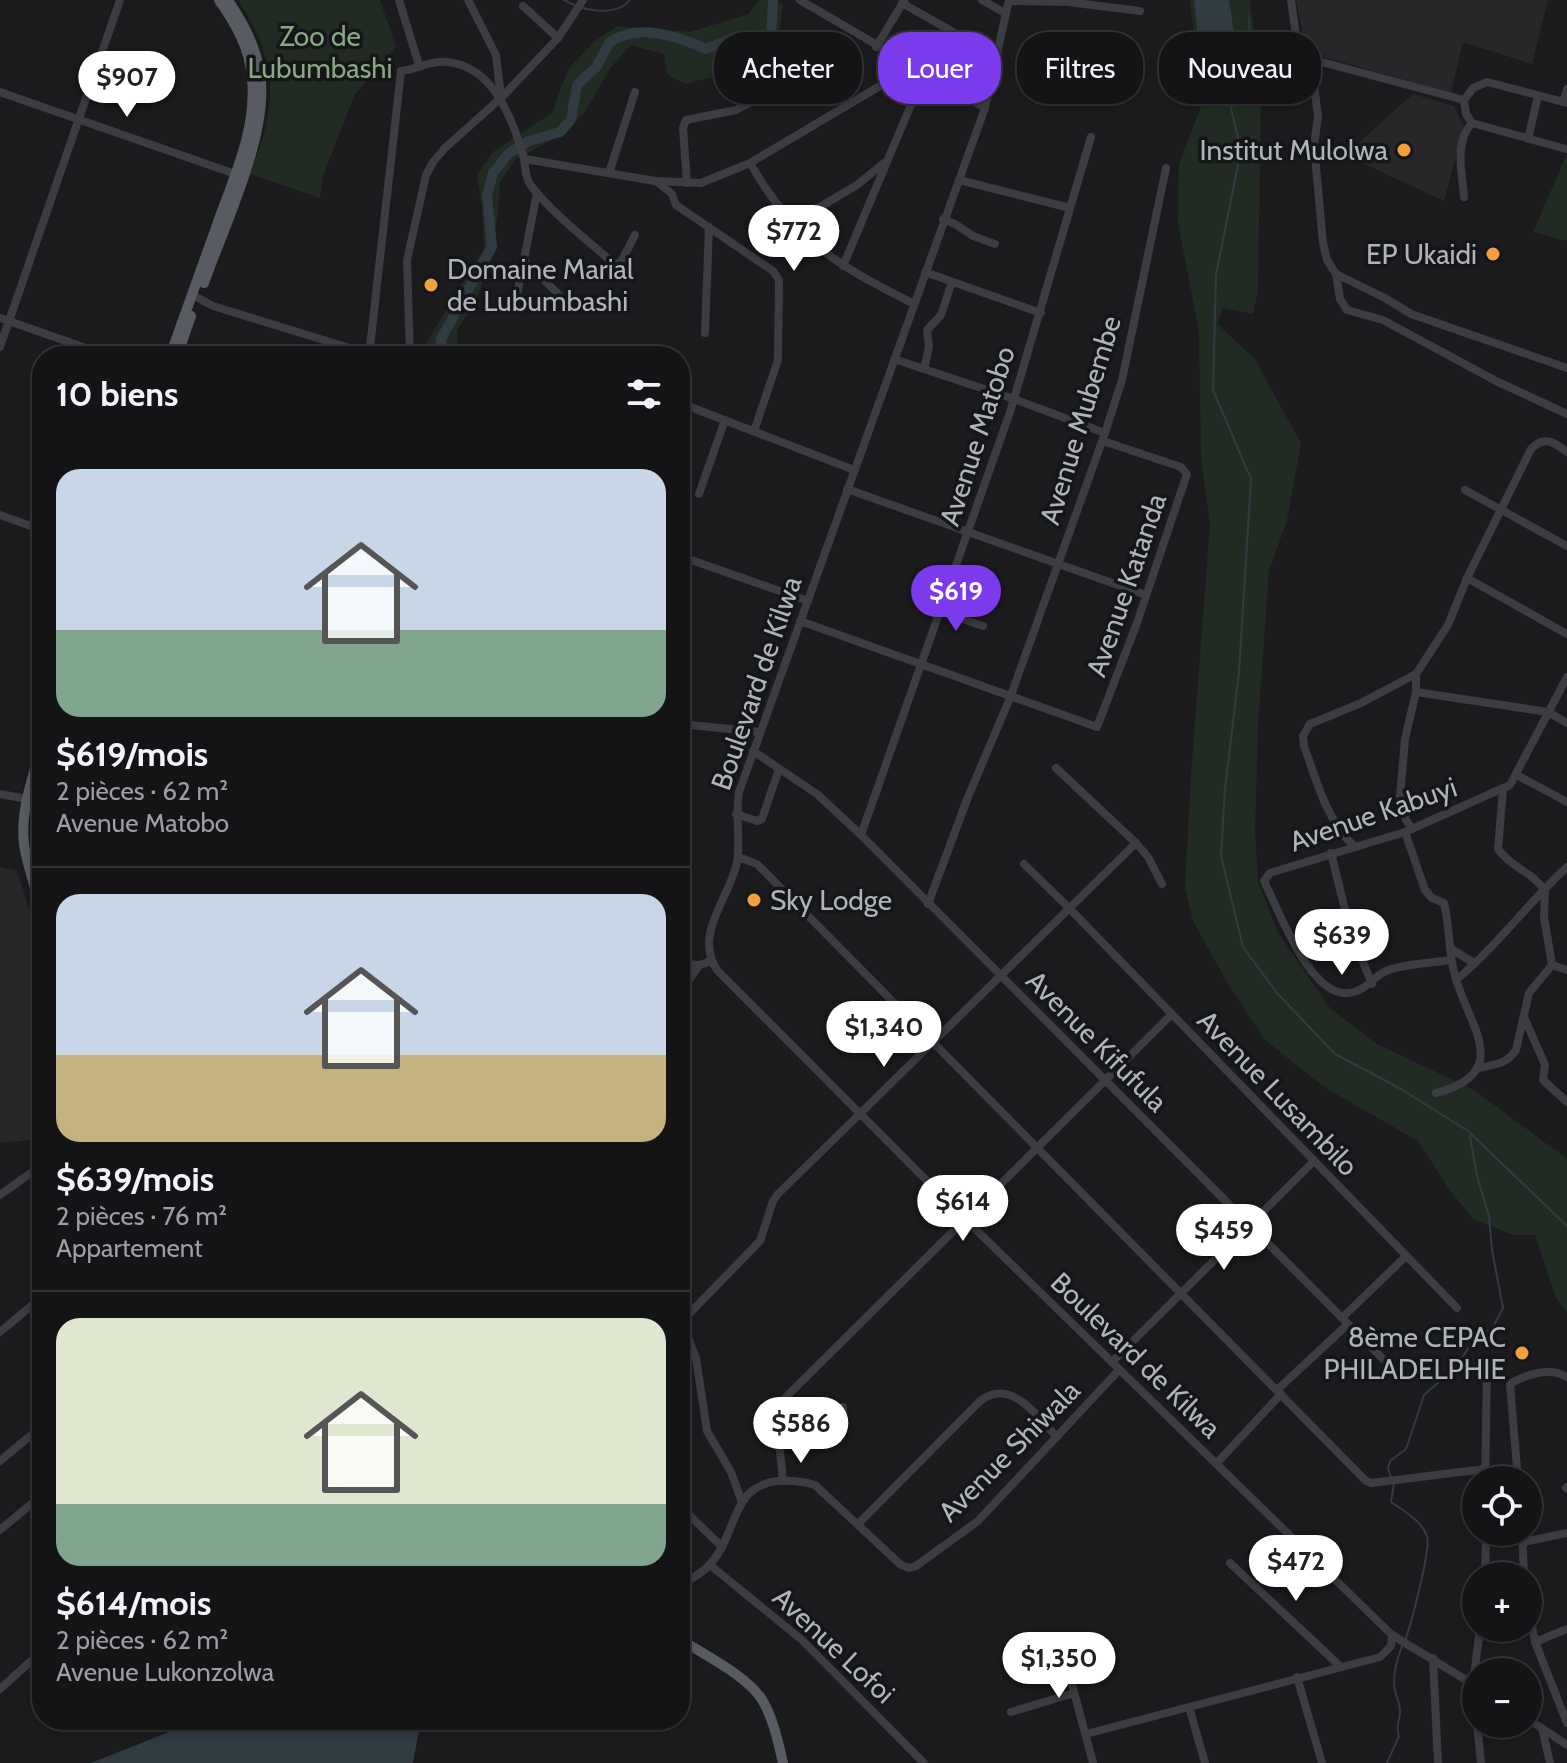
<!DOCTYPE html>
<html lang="fr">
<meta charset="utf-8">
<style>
body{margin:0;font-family:Cabin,sans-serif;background:#212123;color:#f1f3f6;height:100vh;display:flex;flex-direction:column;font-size:30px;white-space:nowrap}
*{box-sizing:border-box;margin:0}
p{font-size:26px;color:#9d9ea1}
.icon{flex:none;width:44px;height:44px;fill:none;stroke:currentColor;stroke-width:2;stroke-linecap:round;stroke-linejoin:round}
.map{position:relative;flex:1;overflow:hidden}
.side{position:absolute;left:32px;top:346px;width:658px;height:1384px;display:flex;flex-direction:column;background:#141416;border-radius:32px;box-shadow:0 4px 12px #0003,0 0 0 2px #333335}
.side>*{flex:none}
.banner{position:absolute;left:714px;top:32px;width:732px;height:72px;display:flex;gap:16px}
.controls{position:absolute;left:1462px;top:1466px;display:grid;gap:16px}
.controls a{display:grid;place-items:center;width:80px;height:80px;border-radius:50%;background:#141416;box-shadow:0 4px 12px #0003,0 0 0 2px #333335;font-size:40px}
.price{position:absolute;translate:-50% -68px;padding:0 18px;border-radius:28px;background:#fff;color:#222;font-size:26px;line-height:52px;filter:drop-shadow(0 2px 4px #0008)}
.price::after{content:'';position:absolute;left:50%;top:48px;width:24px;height:18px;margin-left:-12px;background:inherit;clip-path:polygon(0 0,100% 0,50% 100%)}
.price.current{background:#7c3aed;color:#fff}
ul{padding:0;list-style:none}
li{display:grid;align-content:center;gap:16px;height:424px;padding:0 24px}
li+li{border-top:2px solid #333335}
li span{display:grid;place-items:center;height:248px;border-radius:24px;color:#555}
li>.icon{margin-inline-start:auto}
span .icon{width:144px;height:144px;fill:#fffc;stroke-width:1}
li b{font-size:34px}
h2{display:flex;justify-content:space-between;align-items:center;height:96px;padding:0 24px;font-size:34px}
.pill{padding:0 28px;border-radius:32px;background:#141416;box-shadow:0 4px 12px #0003,0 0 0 2px #333335;font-size:28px;line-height:72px}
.pill.current{background:#7c3aed;color:#fff}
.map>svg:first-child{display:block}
</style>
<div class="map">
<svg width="1567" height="1763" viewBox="0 0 1567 1763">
<rect width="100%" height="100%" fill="#1b1b1d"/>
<g fill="#27272a">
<polygon points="1296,0 1548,0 1532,64 1463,42 1451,93 1306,52"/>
<polygon points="1413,94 1454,106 1464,126 1444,201 1345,155"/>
<polygon points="0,867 17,871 42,948 42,1139 0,1143"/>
</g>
<g fill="#222b23">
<path d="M238,0H380L396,47L354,96L323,176L320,198L250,174C278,106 279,62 238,0Z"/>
<polygon points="759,0 776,0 783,5 778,39 765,52 740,58 716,76 685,84 667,74 664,54 631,45 611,67 586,110 566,132 515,160 500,182 498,215 486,274 477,298 457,330 458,356 421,356 420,353 484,248 482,206 477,175 493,152 552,113 568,69 595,41 617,26 690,32 749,14"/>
<polygon points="1190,0 1250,0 1261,92 1258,290 1253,314 1223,308 1217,324 1254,358 1301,443 1287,520 1269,571 1258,725 1255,830 1258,881 1277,931 1329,1007 1375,1043 1474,1090 1567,1159 1567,1313 1556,1298 1535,1235 1514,1235 1474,1220 1449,1189 1418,1141 1324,1087 1265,1040 1227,982 1193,921 1185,888 1191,774 1210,525 1201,458 1199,331 1178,223 1179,164 1202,104"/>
<polygon points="1567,154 1567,241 1533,232"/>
</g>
<g fill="#303c42">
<polygon points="1194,0 1229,0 1234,33 1223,45 1199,45"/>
<polygon points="1248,9 1258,92 1254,102 1251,93"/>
<polygon points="1232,55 1243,89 1235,107 1210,96 1200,71 1201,65"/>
<polygon points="187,1720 421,1720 413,1763 91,1763 179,1728"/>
</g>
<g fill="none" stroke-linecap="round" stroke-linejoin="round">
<g stroke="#303c42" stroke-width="2">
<polyline points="564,0 574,5"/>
<path d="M580,7C596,12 619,14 630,0"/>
<polyline points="1215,46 1219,59"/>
<polyline points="1230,104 1241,150 1216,275 1213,390 1251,479 1239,672 1225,789 1221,856 1243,947 1277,993 1335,1054 1401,1089 1468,1131 1567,1226"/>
<polyline points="1391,1477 1388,1469 1390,1461 1406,1449 1424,1395 1457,1366 1472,1342 1493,1327 1503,1308 1492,1250 1489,1216 1477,1176 1470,1136"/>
<path d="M1394,1483L1391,1502C1404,1511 1422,1521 1427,1536C1431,1549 1411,1625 1405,1640"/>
<path d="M1387,1763L1399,1736C1395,1727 1400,1720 1400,1711C1400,1703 1397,1699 1395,1691C1392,1677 1397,1659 1402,1646"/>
</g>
<path stroke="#303c42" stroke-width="10" d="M441,356V339L492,247L487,195L493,173L509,153L529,141L560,132L571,120L577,85L597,66L609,43C637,22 677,36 706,49L739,36L762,41L771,36L773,0"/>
<g stroke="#3c3d42" stroke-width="8">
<polyline points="399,0 419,65"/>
<polyline points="468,0 496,55 501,97"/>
<polyline points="800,0 985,108"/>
<polyline points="982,0 1005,13"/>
<path d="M1009,0L985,108L739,792C735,816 741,841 737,862C730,898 693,934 717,970L965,1219L1392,1635L1476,1686"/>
<polyline points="1291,0 1298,49 1303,57 1464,100"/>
<polyline points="1009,1 1068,2 1140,11"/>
<polyline points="902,3 953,32"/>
<polyline points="523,6 558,38"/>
<polyline points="876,47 904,1"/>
<polyline points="1311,59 1318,117 1314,145 1323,243 1327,260 1336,274 1385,298 1411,314 1567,368"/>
<polyline points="0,92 241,176"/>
<polyline points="1464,100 1466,114 1472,123 1566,149"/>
<polyline points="1464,100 1473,88 1487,82 1567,103"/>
<polyline points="1563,102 1567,89"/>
<polyline points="1528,139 1538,96"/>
<polyline points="525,159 655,181 701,183 750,163 912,67"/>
<path d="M750,163C795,241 835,264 914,304"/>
<polyline points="609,173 635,92"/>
<polyline points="959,180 1070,208"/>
<polyline points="657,182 672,194 676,205 773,271 779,280 778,360 754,431"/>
<polyline points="687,183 683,128 686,120 736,110 768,93"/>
<path d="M1464,197C1462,173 1454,142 1472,123"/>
<polyline points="943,219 955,224 973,236 995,244"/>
<polyline points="791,224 857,185 884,163"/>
<polyline points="524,260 569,305"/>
<polyline points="843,266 924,74"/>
<polyline points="925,272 1041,313"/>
<polyline points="1336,274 1340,299 1347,310 1383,320 1496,381 1567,414"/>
<polyline points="198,298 213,306 369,354"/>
<polyline points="514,310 537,193"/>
<polyline points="0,318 109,356"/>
<polyline points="705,333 709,227"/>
<polyline points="0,347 120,0"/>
<path d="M369,356L401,71C416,70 429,60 447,62C493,66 512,118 523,155C526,165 524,175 530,184C547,209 591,243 614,264L621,262L635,235"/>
<polyline points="410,356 407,260 426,175 433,162 445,148 502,97 558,38 583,0"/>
<polyline points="894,359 1014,399 1105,433"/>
<polyline points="924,369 929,347 927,330 941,315 952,282"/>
<polyline points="680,403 854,470"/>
<polyline points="847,489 1146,595"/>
<polyline points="1465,490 1567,546"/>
<polyline points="699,494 725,420"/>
<polyline points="0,515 42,530"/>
<polyline points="680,556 808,601"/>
<polyline points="1467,578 1567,634"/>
<polyline points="940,611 983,626"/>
<polyline points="800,621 1097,727 1137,623 1187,474 1181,467 1103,441"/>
<polyline points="1416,692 1548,712 1567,723"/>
<polyline points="680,724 760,732"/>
<polyline points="753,751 817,794 861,835 1399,1375"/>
<polyline points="1056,768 1136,843 1148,857 1162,884"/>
<polyline points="1517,775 1567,802"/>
<path d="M1503,789L1498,849C1510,867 1533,872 1545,891L1544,917L1552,965"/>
<polyline points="0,794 32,800"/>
<polyline points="736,814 757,821 762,819 779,769"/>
<path d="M1412,829L1406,820L1400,797L1405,739L1416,692V674L1448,625L1467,578L1531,449C1544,435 1554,442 1567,452"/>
<path d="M1405,832L1425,890L1432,898L1444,903C1450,927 1448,952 1455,976C1469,1026 1514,1073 1436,1093"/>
<polyline points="861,835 1011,409 1091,137"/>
<path d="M1354,846C1327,822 1316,779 1304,746L1303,736L1310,724L1361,703L1416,674"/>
<polyline points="1331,853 1350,930 1372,984"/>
<polyline points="738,857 757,864 1366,1481 1371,1483 1485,1469"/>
<polyline points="1024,864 1069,908 1457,1308"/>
<polyline points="928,904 968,797 1010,698 1105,433 1122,380 1166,168"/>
<polyline points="1295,943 1350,930"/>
<polyline points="1450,948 1474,963"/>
<path d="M680,956C690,966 699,968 711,960"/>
<path d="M1451,960C1433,963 1400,964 1384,972C1373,978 1367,988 1354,992C1312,1005 1279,910 1264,881L1270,873L1405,832L1510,785L1567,677"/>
<polyline points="1552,965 1567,970"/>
<path d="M1456,980C1497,946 1528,903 1567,867"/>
<polyline points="680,992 699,966"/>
<polyline points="1524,1017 1545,1065 1543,1080 1567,1102"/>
<path d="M1478,1068C1494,1065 1507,1064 1516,1050L1529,993L1552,965"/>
<polyline points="0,1195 42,1165"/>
<polyline points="1342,1318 1406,1256"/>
<polyline points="0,1332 42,1297"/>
<polyline points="1112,1362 1314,1161"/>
<polyline points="1277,1390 1348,1324"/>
<path d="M780,1403C801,1411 810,1436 834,1440C847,1434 843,1419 843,1407"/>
<polyline points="0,1461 42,1426"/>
<polyline points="1216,1464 1281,1394"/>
<polyline points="1485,1480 1487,1368"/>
<path d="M1518,1480L1510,1384C1526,1374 1550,1367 1567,1377"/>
<polyline points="783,1481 776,1412 780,1403 1171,1015"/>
<polyline points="1566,1488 1567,1487"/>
<polyline points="742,1502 731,1472 707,1431 696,1358 684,1327 686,1317 760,1241 773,1201 778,1194 1136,843"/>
<polyline points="680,1506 722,1547"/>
<path d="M858,1524L980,1401C1012,1377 1036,1416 1057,1437"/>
<polyline points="0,1530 42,1495"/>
<polyline points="1522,1532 1524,1576"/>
<polyline points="1523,1542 1567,1533"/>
<polyline points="1230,1563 1341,1667"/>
<polyline points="710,1565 802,1640 924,1763"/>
<polyline points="1485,1576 1486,1532"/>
<path d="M680,1585C691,1579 703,1573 711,1563C738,1533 730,1486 778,1481C791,1480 802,1481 815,1485L901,1565L909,1568L916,1566L978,1521L1119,1370"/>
<polyline points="1528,1605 1535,1642 1567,1723"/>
<polyline points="1535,1642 1567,1629"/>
<polyline points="1433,1658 1438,1763"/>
<polyline points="1018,1669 1065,1658 1093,1763"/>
<polyline points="1297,1677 1322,1763"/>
<polyline points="0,1689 42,1651"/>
<polyline points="1189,1707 1205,1763"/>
<polyline points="1011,1712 1074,1693"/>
<polyline points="1476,1717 1473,1684 1480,1628"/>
<polyline points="1528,1719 1567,1745"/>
<polyline points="1477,1724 1481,1763"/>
<polyline points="1542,1728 1550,1763"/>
<polyline points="1086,1734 1380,1657 1391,1646 1392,1635"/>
</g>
<g stroke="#585b61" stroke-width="10">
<path d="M204,283C224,226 270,132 260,74C256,46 243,23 228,0"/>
<path d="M170,356C186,311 202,267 218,222C234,177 257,128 252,79C250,49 236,24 219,0"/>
<polyline points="177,356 191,316"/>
<path d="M42,745C33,777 20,810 24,844C27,866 36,889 42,911"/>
<path d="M680,1639C704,1655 744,1674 761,1698C773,1717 778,1741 783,1763"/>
</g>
</g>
<g fill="#f29f3e" stroke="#161618" stroke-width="3">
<circle cx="1404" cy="150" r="8"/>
<circle cx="1493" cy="254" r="8"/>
<circle cx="431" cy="285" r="8"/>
<circle cx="754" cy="900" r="8"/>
<circle cx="1522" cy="1353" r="8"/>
</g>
<g text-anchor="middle" stroke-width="7" stroke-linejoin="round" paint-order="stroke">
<g font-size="28" fill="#87a785" stroke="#161618">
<text x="320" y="46">Zoo de<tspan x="320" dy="32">Lubumbashi</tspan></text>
</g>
<g font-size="28" fill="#adb4bc" stroke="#161618" text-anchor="end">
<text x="1388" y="160">Institut Mulolwa</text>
<text x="1477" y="264">EP Ukaidi</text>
<text x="447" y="279" text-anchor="start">Domaine Marial<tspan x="447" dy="32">de Lubumbashi</tspan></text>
<text x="770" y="910" text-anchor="start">Sky Lodge</text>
<text x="1506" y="1347">8ème CEPAC<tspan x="1506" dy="32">PHILADELPHIE</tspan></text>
</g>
<g font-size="28" fill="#adb4bc" stroke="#161618">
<text transform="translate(1080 420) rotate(-73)" y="10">Avenue Mubembe</text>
<text transform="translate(977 436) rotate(-72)" y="10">Avenue Matobo</text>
<text transform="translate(1126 585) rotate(-71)" y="10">Avenue Katanda</text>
<text transform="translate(756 683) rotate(-71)" y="10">Boulevard de Kilwa</text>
<text transform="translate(1373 814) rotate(-19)" y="10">Avenue Kabuyi</text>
<text transform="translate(1097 1041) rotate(45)" y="10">Avenue Kifufula</text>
<text transform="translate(1278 1093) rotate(46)" y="10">Avenue Lusambilo</text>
<text transform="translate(1136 1355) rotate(44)" y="10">Boulevard de Kilwa</text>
<text transform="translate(1009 1451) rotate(-45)" y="10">Avenue Shiwala</text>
<text transform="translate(834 1645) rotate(43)" y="10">Avenue Lofoi</text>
</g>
</g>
</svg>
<div class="controls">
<a><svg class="icon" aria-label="locate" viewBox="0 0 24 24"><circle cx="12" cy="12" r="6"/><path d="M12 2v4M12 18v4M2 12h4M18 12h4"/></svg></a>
<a>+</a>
<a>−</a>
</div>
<b class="price" style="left:127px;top:119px">$907</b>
<b class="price" style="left:794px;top:273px">$772</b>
<b class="price current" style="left:956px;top:633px">$619</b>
<b class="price" style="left:1342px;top:977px">$639</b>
<b class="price" style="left:884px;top:1069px">$1,340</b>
<b class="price" style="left:963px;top:1243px">$614</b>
<b class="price" style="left:1224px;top:1272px">$459</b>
<b class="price" style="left:801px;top:1465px">$586</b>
<b class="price" style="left:1296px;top:1603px">$472</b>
<b class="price" style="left:1059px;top:1700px">$1,350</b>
<div class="banner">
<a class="pill">Acheter</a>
<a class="pill current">Louer</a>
<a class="pill">Filtres</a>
<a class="pill">Nouveau</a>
</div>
<section class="side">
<h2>10 biens<svg class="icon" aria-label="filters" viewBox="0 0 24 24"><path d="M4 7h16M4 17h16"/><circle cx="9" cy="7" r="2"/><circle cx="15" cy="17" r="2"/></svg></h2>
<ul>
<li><span style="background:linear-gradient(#c9d6e8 65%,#7fa58c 0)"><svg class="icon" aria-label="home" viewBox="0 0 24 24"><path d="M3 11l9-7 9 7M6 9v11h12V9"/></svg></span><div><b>$619/mois</b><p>2 pièces · 62 m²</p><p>Avenue Matobo</p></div></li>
<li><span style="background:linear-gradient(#c9d6e8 65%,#c2b280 0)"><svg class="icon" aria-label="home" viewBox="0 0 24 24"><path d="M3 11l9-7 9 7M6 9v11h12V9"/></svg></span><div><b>$639/mois</b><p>2 pièces · 76 m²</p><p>Appartement</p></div></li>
<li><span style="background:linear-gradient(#dfe7d0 75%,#7fa58c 0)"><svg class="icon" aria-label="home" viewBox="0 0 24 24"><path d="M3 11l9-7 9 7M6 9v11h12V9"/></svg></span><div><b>$614/mois</b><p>2 pièces · 62 m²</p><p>Avenue Lukonzolwa</p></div></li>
</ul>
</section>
</div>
